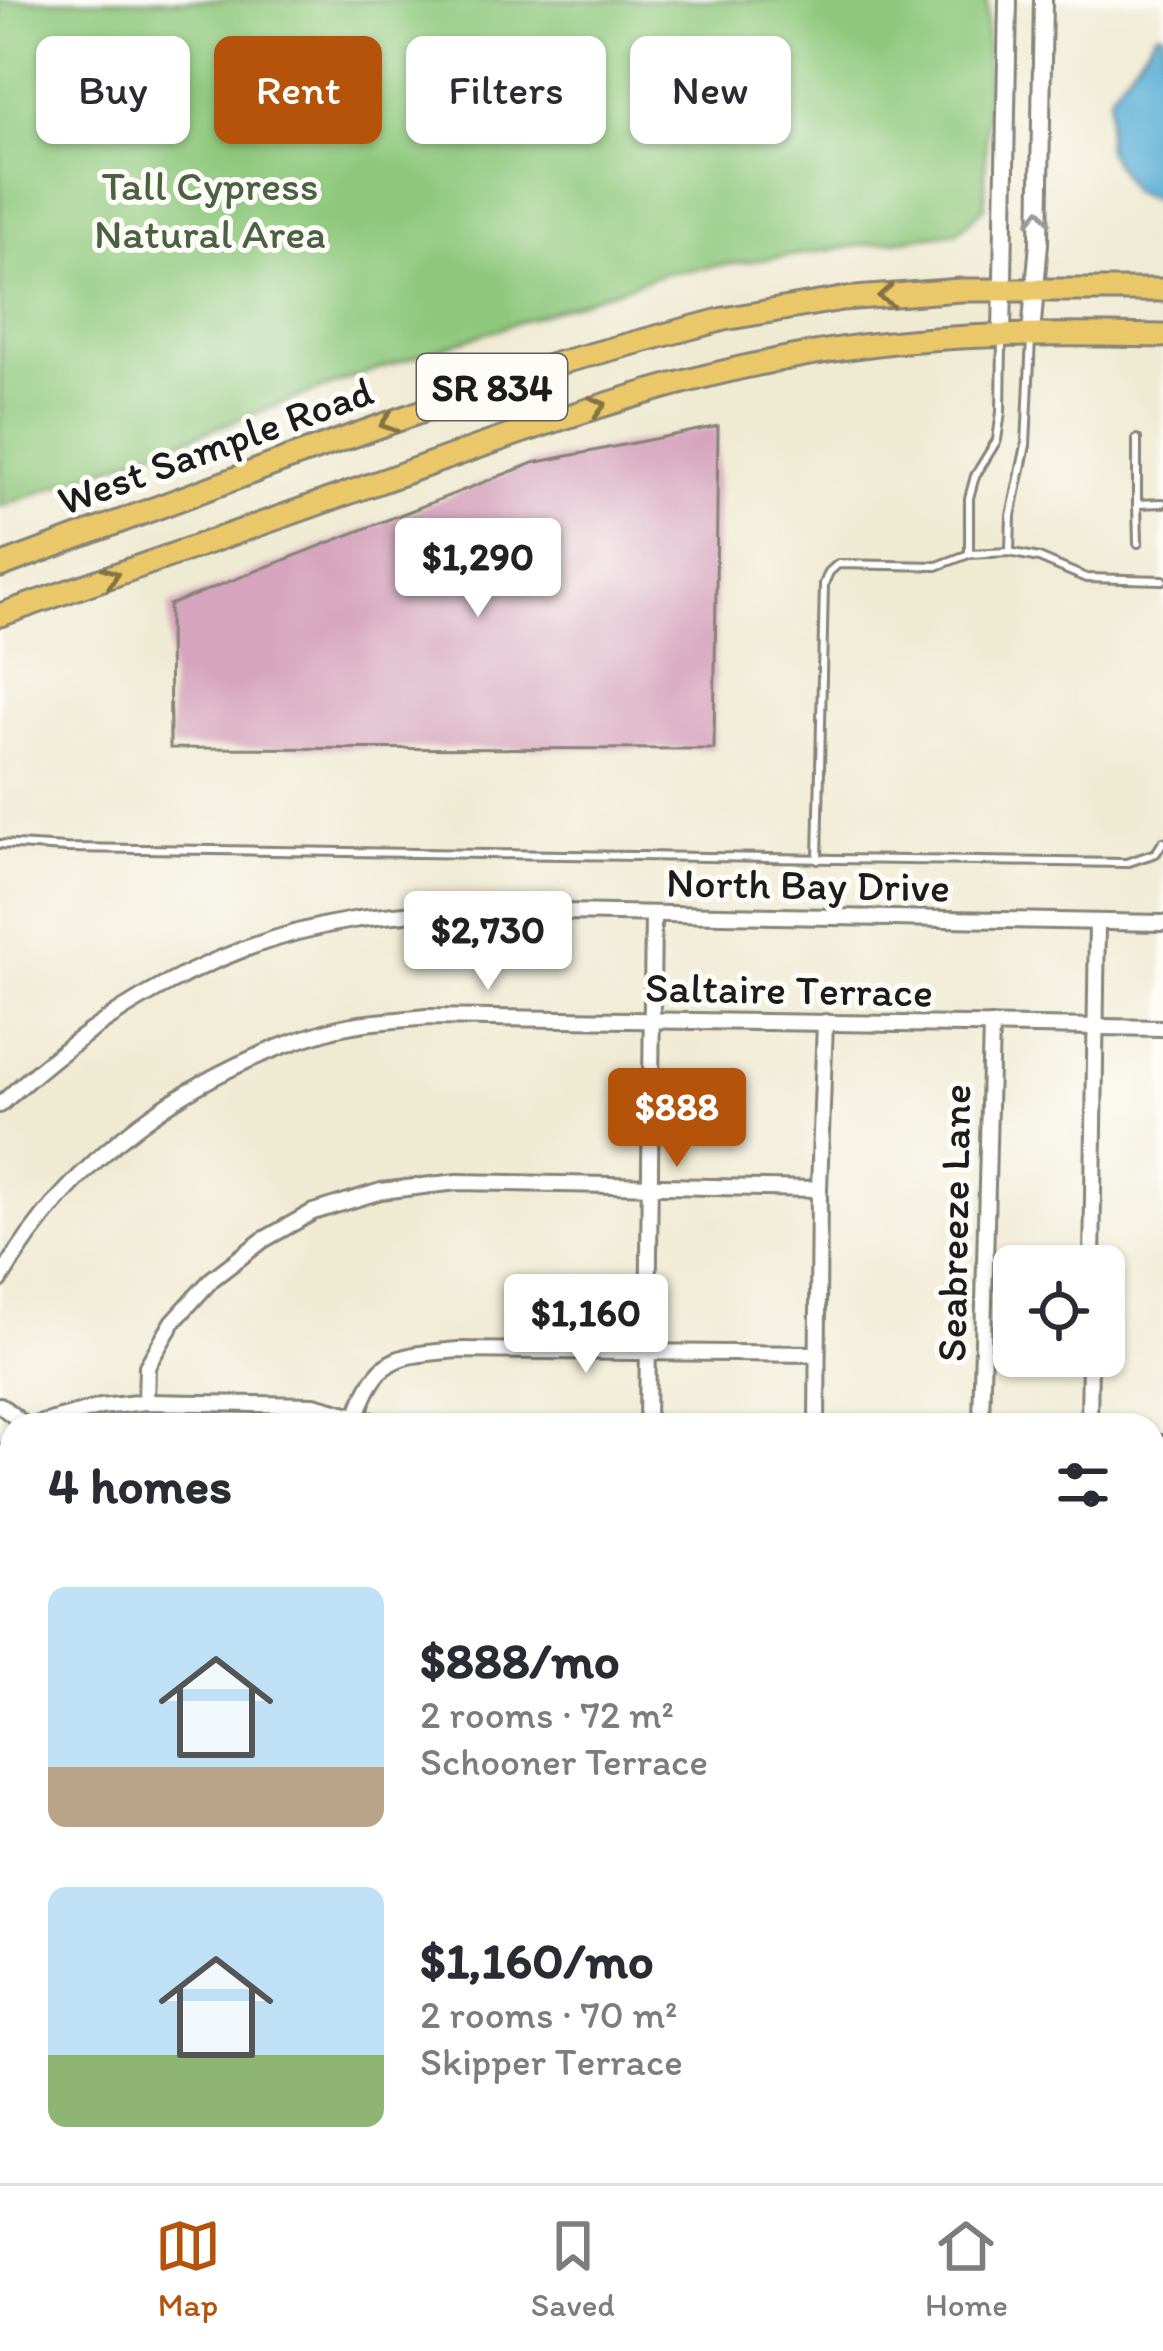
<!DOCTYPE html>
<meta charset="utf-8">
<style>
body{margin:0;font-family:Itim,sans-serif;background:#f7f7f7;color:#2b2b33;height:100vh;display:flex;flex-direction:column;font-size:45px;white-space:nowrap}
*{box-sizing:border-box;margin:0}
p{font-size:39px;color:#7c7c81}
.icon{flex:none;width:66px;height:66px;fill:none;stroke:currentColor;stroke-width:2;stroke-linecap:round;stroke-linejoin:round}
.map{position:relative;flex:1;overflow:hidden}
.side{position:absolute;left:0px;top:1413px;width:1164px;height:771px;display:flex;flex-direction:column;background:#fff;border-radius:36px 36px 0 0;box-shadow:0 3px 9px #0004}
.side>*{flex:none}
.hud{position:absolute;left:36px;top:36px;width:1092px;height:108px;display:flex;gap:24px}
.tools{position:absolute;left:993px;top:1245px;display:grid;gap:24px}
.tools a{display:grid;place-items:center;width:132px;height:132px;border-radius:18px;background:#fff;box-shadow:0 3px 9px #0004;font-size:60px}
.price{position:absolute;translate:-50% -102px;padding:0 27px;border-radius:12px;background:#fff;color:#222;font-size:39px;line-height:78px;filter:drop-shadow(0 3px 6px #0008)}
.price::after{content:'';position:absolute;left:50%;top:72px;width:36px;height:27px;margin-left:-18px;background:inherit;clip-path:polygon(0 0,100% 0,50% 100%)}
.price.active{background:#b45309;color:#fff}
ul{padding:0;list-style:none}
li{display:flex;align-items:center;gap:36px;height:300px;padding:0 48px}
li span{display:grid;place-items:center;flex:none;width:336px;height:240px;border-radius:18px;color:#555}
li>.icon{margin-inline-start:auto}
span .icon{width:144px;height:144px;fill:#fffc;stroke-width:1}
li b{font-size:51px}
h2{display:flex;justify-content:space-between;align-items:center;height:144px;padding:0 48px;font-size:51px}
.pill{padding:0 42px;border-radius:18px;background:#fff;box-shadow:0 3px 9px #0004;font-size:42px;line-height:108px}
.pill.active{background:#b45309;color:#fff}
.tab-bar{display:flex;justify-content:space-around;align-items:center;height:168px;border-top:3px solid #e1e1e2;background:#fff;font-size:33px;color:#7c7c81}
.tab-bar a{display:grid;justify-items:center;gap:6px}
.tab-bar .active{color:#b45309}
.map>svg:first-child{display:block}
</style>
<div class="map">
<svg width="1163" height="2183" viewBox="0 0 1163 2183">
<rect width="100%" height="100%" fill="#fdfcf7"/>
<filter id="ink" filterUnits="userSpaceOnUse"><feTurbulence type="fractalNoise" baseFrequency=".00833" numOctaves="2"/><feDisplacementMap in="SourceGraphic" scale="24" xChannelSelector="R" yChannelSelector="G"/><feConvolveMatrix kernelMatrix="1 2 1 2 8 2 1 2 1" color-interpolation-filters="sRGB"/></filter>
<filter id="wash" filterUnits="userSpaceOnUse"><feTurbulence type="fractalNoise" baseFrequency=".004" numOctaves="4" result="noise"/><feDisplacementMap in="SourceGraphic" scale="48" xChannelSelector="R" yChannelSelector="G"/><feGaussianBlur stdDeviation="2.7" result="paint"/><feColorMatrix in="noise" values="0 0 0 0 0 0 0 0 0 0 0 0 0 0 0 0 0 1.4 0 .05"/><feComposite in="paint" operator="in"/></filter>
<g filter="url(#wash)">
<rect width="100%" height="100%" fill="#efead2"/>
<polygon fill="#8ec87c" stroke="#55724c" stroke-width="3" points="0,0 987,0 985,207 957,232 666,273 363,374 0,507"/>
<g fill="#5aaed6" stroke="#3b6579" stroke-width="3">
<polygon points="1157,32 1163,32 1163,204 1131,191 1106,149 1110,95"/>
<polygon points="1163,1577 1163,2183 917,2183 902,2172 1152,2172 1152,1580"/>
<polygon points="26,2172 832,2172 842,2183 26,2183"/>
</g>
<g id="blocks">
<polygon fill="#d6a5bd" points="718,426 714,749 170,748 169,605 533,463"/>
</g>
</g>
<g filter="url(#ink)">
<use href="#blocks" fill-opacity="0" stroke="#868377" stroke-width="3"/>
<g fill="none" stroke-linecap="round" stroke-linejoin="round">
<defs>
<g id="service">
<polyline points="1137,439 1137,504"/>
<polyline points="1138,543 1137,504 1163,503"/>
<polyline points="1010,550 1011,516 1026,445 1031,338"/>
<polyline points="969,554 969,498 975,476 997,440 1001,412 1002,339"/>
<polyline points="0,844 66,848 1126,863 1156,853 1163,842"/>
<polyline points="818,860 824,584 829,572 838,564 937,566 969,554 1009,552 1039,558 1086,578 1163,580"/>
</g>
<g id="minor">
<path d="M0,1105C98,1013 218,942 353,920C386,915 420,913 454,910L1163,923"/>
<polyline points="1092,1266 1097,922"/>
<path d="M0,1280C72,1157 191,1071 327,1031C359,1021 395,1021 427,1017L1163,1028"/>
<polyline points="146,1402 147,1366 173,1322 212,1279 263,1240 313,1212 381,1191 457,1182 819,1189"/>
<polyline points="0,1405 25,1425"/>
<path d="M357,1415C380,1353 397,1356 458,1350L817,1354"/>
<polyline points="981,1423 991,1025"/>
<polyline points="35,1425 101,1407 146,1402 314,1405 388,1425"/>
<polyline points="647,1425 653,914"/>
<polyline points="817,1425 819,1189 825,1022"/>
<polyline points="1089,1425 1090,1356"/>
<polyline points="1152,1445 1163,1443"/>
<polyline points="0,1457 12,1444"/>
</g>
<g id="tertiary">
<polyline points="1031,334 1039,243 1043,0"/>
<polyline points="1002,335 1008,0"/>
</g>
<g id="primary">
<polyline points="0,566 293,457 559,363 724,319 842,299 961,290 1163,290"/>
<path d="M0,615C127,571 253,527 379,482C537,426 696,367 862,346C962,333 1062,334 1163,336"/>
</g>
</defs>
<use href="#service" stroke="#868377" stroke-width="12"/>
<use href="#minor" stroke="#868377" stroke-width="20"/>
<use href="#tertiary" stroke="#868377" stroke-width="22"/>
<use href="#primary" stroke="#868377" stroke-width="27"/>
<use href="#service" stroke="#fff" stroke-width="6"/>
<use href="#minor" stroke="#fff" stroke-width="14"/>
<use href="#tertiary" stroke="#fff" stroke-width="16"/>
<use href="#primary" stroke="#eac769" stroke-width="21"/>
</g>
<defs><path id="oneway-chevron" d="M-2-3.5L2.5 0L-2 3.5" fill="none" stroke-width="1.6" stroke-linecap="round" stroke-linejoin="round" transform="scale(3)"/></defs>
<use stroke="#999" href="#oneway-chevron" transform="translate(1039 217) rotate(-89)"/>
<g stroke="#837242">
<use href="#oneway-chevron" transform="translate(886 296) rotate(176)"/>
<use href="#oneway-chevron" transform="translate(598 406) rotate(-15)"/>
<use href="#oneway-chevron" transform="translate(388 423) rotate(161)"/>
<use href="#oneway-chevron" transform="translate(111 576) rotate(-19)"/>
</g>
</g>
<g text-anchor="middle" stroke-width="10" stroke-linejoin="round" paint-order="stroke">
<rect fill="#fdfcf7" stroke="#605f5e" stroke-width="3" x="417" y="354" width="150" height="66" rx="9"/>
<g font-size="39" font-weight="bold" fill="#1c1c1c">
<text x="492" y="401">SR 834</text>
</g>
<g font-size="42" fill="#4a6142" stroke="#fdfcf7">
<text x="210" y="200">Tall Cypress<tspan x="210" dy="48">Natural Area</tspan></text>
</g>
<g font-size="42" fill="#1c1c1c" stroke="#fdfcf7">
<text transform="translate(215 445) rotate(-20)" y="15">West Sample Road</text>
<text transform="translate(808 884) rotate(1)" y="15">North Bay Drive</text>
<text transform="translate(789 989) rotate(1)" y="15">Saltaire Terrace</text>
<text transform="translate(953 1223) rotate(-89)" y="15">Seabreeze Lane</text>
</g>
</g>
</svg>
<div class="tools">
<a><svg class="icon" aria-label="locate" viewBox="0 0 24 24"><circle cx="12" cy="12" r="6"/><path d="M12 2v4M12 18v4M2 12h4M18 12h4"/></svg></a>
</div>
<b class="price" style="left:478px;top:620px">$1,290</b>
<b class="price" style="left:488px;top:993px">$2,730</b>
<b class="price active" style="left:677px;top:1170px">$888</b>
<b class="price" style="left:586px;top:1376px">$1,160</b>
<div class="hud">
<a class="pill">Buy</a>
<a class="pill active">Rent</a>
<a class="pill">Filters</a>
<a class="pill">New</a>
</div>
<section class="side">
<h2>4 homes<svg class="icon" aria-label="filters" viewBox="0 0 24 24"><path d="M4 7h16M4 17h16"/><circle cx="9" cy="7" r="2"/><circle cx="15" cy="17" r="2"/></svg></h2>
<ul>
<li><span style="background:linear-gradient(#bfe0f5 75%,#b9a48a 0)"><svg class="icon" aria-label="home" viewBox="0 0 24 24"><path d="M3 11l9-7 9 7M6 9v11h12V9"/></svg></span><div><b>$888/mo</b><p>2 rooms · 72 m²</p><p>Schooner Terrace</p></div></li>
<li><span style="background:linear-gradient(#bfe0f5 70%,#8fb573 0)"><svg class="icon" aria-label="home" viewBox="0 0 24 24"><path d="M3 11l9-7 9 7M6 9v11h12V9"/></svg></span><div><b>$1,160/mo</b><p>2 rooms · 70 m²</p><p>Skipper Terrace</p></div></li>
</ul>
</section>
</div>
<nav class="tab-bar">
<a class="active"><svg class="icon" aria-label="map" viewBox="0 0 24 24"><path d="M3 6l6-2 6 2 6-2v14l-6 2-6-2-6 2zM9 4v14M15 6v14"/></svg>Map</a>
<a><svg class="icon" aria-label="saved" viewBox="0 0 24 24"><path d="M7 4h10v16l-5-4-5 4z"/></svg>Saved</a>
<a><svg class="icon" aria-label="home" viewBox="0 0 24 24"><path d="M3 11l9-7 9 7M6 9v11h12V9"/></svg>Home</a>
</nav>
